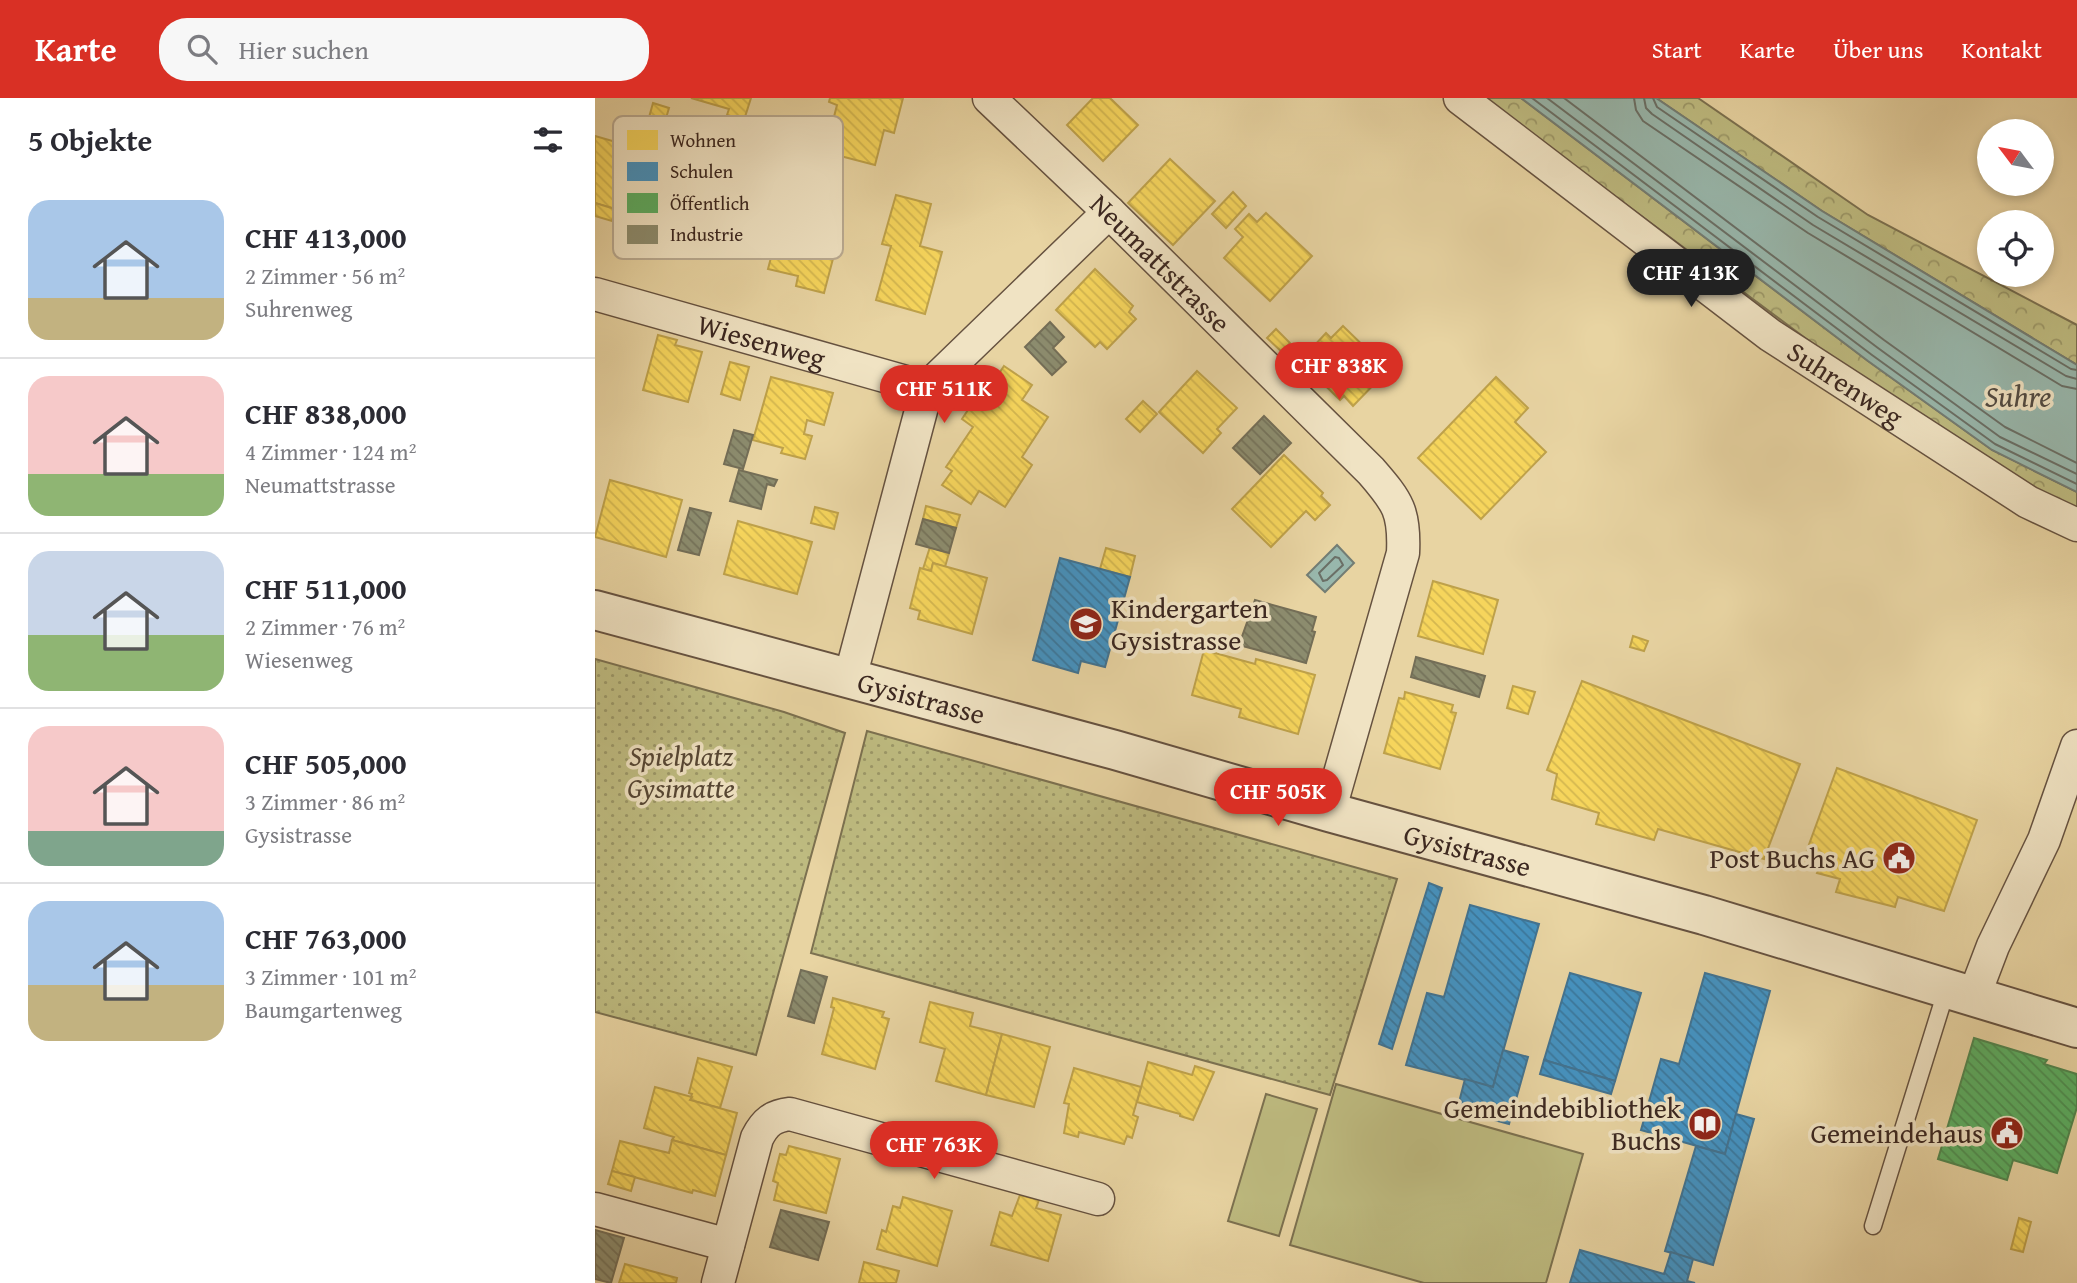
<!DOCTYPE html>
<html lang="de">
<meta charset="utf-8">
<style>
body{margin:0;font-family:"Gentium Book Plus",serif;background:#f7f7f7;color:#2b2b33;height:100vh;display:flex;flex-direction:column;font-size:26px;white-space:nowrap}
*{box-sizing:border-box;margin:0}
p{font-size:23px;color:#7c7c81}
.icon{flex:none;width:38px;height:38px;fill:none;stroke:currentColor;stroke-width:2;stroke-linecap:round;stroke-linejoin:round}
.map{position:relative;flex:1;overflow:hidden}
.sheet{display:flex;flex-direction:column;background:#fff;width:595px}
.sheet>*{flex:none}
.needle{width:46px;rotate:302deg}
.tools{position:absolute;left:1382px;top:21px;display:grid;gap:14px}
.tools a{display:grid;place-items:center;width:77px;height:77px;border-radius:50%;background:#fff;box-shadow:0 4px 10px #0003;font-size:35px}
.price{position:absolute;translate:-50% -60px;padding:0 16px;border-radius:24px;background:#d93025;color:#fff;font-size:23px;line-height:46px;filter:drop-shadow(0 2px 4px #0008)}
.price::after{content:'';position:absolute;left:50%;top:42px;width:21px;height:16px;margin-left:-10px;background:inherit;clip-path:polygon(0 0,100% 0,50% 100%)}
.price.selected{background:#222;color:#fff}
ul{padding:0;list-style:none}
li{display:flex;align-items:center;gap:21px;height:175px;padding:0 28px}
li+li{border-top:2px solid #e1e1e2}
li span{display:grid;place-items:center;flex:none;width:196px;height:140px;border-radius:21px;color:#555}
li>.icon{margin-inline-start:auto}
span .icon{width:84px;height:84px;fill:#fffc;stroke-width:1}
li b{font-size:30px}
h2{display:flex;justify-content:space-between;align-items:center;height:84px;padding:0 28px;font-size:30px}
header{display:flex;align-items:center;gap:42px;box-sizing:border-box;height:98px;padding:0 35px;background:#d93025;color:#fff}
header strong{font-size:33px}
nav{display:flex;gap:38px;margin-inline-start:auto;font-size:24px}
.search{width:490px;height:63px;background:#f7f7f7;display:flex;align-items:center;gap:18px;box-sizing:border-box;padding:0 24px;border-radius:28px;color:#7c7c81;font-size:26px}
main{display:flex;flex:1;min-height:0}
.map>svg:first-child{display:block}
</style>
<header>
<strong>Karte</strong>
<div class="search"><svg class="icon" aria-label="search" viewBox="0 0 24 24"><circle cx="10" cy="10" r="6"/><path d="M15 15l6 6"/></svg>Hier suchen</div>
<nav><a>Start</a><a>Karte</a><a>Über uns</a><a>Kontakt</a></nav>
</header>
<main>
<section class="sheet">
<h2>5 Objekte<svg class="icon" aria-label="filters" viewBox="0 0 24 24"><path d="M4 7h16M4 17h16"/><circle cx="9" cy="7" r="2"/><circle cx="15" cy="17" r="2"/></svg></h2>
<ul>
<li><span style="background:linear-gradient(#a9c7e8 70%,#c2b280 0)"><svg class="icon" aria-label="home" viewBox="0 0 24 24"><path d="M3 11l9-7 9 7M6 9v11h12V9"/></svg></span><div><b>CHF 413,000</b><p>2 Zimmer · 56 m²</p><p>Suhrenweg</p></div></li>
<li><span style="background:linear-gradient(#f6c9c9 70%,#8fb573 0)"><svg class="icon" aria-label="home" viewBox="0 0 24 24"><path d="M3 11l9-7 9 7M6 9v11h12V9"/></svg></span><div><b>CHF 838,000</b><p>4 Zimmer · 124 m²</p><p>Neumattstrasse</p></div></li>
<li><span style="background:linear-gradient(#c9d6e8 60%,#8fb573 0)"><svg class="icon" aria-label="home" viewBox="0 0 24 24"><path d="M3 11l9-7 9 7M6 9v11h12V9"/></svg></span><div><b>CHF 511,000</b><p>2 Zimmer · 76 m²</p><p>Wiesenweg</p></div></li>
<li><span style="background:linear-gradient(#f6c9c9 75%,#7fa58c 0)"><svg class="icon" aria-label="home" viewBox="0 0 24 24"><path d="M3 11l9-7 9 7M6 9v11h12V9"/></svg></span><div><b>CHF 505,000</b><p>3 Zimmer · 86 m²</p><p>Gysistrasse</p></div></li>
<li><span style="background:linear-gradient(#a9c7e8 60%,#c2b280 0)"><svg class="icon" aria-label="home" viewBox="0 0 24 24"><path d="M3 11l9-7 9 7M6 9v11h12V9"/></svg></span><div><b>CHF 763,000</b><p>3 Zimmer · 101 m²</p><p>Baumgartenweg</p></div></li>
</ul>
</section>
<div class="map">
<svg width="1482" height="1185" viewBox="0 0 1482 1185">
<defs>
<pattern id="grass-dots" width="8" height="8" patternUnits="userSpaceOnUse" patternTransform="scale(1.75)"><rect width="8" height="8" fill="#bebb80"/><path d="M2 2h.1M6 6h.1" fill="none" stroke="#9c9868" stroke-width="1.8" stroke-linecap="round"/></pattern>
<pattern id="forest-crowns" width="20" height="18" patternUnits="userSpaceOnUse" patternTransform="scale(1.75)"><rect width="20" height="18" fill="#bebb80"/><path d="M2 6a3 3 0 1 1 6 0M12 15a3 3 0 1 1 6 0" fill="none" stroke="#9c9868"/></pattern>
<pattern id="homes-back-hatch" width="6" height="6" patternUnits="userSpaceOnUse" patternTransform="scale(1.75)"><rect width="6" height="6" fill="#f6d55c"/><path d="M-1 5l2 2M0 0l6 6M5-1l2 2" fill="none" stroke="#d4b750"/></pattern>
<pattern id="schools-back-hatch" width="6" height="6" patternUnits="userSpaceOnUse" patternTransform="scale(1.75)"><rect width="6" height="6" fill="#4393c3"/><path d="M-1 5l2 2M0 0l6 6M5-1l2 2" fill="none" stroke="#39789e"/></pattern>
<pattern id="public-back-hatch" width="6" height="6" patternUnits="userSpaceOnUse" patternTransform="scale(1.75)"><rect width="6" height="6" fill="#5aae61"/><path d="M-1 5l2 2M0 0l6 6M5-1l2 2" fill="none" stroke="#4c8e50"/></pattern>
<pattern id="industry-back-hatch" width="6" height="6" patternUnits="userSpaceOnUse" patternTransform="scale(1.75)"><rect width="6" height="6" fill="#8c8c6e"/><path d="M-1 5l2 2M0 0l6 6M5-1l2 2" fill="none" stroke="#74725a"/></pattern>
</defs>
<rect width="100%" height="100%" fill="#e8d4a2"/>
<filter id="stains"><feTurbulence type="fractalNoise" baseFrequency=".00286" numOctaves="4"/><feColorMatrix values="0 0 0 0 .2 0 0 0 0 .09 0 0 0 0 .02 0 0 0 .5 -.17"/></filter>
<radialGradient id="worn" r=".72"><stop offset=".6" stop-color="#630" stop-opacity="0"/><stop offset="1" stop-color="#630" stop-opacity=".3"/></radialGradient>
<g fill="url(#grass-dots)" stroke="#7c7150" stroke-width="2">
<polygon points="0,561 189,614 250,635 161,957 0,914"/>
<polygon points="272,633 802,781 735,997 216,855"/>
</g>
<g fill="url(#forest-crowns)" stroke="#7c7150" stroke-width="2">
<polygon points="888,0 926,0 1273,263 1397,352 1482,394 1482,418 1245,266"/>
<polygon points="1061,0 1103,0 1273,117 1482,227 1482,267 1227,113"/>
</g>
<g fill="#bebb80" stroke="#7c7150" stroke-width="2">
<polygon points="741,986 988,1056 951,1185 829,1185 695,1147"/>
<polygon points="671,996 722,1011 684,1138 633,1123"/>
</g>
<g fill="#98b7ac" stroke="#737d74" stroke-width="2">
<polygon points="926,0 1061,0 1227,113 1482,267 1482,394 1397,352 1273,263"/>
<polygon points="742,447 759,465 730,494 712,477"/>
</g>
<g fill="url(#homes-back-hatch)" stroke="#bea14a" stroke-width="2">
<polygon points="96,0 156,0 149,22 132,17 134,11"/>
<polygon points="235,0 308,0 299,35 289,32 280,67 230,54 242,7 234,4"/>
<polygon points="498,0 515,0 543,27 508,63 472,27"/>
<polygon points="58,5 74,10 69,27 53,23"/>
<polygon points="0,38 38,49 20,111 0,105"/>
<polygon points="575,61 620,103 578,147 533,105"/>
<polygon points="638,94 651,108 631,130 617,116"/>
<polygon points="301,97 336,106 325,148 347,154 330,216 281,202 296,148 287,146"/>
<polygon points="0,105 20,111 17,123 0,118"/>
<polygon points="671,115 717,158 675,203 629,160 648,139 640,131 654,116 662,124"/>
<polygon points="186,121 234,134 230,151 240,153 229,195 201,188 203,178 173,171"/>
<polygon points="500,171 538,208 534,214 541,221 512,251 505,244 500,249 461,212"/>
<polygon points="748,228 784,263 781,266 790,275 758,308 749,298 745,302 705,263 731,235 736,240"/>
<polygon points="681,231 695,245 687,254 672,240"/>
<polygon points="63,237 82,242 80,247 107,254 93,304 48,292"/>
<polygon points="135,264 154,269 145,302 126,296"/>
<polygon points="409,268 437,287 427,302 453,319 427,359 437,367 410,409 384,393 376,406 347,387 357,373 351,369 378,329 367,321 394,280 399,283"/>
<polygon points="602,273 642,310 622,331 626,335 608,355 564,314"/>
<polygon points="176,279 238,295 229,327 212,322 209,336 217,338 210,361 186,355 188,350 158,342"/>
<polygon points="901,279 933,310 920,324 951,354 886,421 823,360"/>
<polygon points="548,303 562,316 545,334 531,321"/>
<polygon points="689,357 728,395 726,398 735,407 720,422 711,413 676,449 637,411"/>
<polygon points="15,382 87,402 71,459 0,439"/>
<polygon points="331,408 365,417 361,430 328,421"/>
<polygon points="220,409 243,415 239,431 216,425"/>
<polygon points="143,423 217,444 202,496 129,476"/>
<polygon points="335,449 354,455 350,469 338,465 336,473 328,471"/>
<polygon points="511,450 540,458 535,479 505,471"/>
<polygon points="338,465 392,480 377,536 323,521 325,513 315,510 325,470 336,473"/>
<polygon points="838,483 903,502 888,556 823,538"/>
<polygon points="1038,538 1053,543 1049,553 1035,549"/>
<polygon points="609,552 660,566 661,561 720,577 703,636 644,619 646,611 597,597"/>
<polygon points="987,583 1205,666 1169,761 1063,731 1059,742 1001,726 1004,715 957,701 962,676 952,672"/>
<polygon points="918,588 940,594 933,616 912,610"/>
<polygon points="810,594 858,607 856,614 861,615 845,671 789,655 804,600 809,601"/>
<polygon points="1242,670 1382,722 1349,813 1303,799 1300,809 1241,794 1245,781 1222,775 1229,759 1212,752"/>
<polygon points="238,900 289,914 287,919 294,921 280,971 227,956 239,910 236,909"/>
<polygon points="335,904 378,915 375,928 407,936 391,997 341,983 350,951 325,944"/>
<polygon points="407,936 455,949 439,1009 391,997"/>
<polygon points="103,960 137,969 125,1010 95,1002 97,996 94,995"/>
<polygon points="553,964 597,977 600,968 619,974 598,1022 585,1018 585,1016 542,1004"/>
<polygon points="479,970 546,989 538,1017 543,1019 537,1040 532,1038 529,1046 484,1034 483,1039 469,1035 474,1006 469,1005"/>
<polygon points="60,989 97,999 95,1002 142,1015 131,1057 77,1042 79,1039 49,1030"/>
<polygon points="77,1042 131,1057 120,1098 98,1092 97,1095 17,1073 25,1043 74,1055"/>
<polygon points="194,1048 245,1061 231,1115 179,1102 183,1085 178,1083 185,1056 191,1057"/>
<polygon points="17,1073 40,1079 36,1093 13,1086"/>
<polygon points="425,1097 444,1102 441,1110 466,1117 453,1163 396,1147 405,1114 417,1118"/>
<polygon points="308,1099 357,1113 342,1168 282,1151 287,1132 291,1134 298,1108 305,1110"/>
<polygon points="1424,1120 1436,1124 1428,1154 1416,1151"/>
<polygon points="269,1164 304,1173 301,1185 264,1185"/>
<polygon points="30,1166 82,1180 81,1185 24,1185"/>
</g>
<g fill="url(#schools-back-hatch)" stroke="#417392" stroke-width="2">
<polygon points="465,460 535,479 510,569 486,563 483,575 438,562"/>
<polygon points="834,785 847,790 797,951 784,946"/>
<polygon points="875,807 944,826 898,989 811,967 832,895 849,899"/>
<polygon points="975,875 1046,895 1020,983 949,962"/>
<polygon points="1110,875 1175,893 1130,1056 1046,1032 1066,961 1084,966"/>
<polygon points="908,952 933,959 914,1026 862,1012 870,981 898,989"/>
<polygon points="949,962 1020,983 1016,996 945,976"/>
<polygon points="1141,1016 1159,1021 1118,1167 1070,1153 1101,1048 1130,1056"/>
<polygon points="985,1152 1069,1176 1076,1154 1098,1161 1092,1183 1100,1185 975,1185"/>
</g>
<polygon fill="url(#public-back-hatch)" stroke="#51864e" stroke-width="2" points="1379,940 1452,962 1449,966 1482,976 1482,1009 1462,1075 1418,1062 1412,1082 1343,1061"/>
<g fill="url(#industry-back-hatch)" stroke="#746e57" stroke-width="2">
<polygon points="455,224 469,239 458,250 471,264 457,277 430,249"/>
<polygon points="669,318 696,345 665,376 638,350"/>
<polygon points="139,332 158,337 148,371 129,366"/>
<polygon points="144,372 182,382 179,388 172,386 166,411 135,403"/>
<polygon points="95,410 116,415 104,457 83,452"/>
<polygon points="328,421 361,430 354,455 321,446"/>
<polygon points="660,502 721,519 717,533 720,534 711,565 644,547"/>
<polygon points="821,559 890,578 884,599 816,579"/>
<polygon points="206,872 232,879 219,925 193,918"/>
<polygon points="186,1112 234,1124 223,1162 175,1149"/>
<polygon points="0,1132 29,1140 16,1185 0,1181"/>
</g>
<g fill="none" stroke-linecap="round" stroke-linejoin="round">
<g stroke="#6a6f66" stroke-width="2">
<polyline points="937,0 1277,257 1400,346 1482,386"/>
<polyline points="952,0 1283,250 1405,339 1482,376"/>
<polyline points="969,0 1289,242 1410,329 1482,365"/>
<polyline points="1039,0 1041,12 1048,23 1213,135 1467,288 1482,291"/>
<polyline points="1049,0 1051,10 1057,16 1218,127 1471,278 1482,281"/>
<polyline points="1058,0 1062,9 1223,119 1476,271 1482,272"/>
<polygon points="740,459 744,460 748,467 732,482 728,483 724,475"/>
</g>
<defs>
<polyline id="service" points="1278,1128 1352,890"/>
<g id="minor">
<path id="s1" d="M394,0L514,114L776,373C803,404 810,414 808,455L734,714"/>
<path id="s2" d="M865,0L1175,237L1433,404L1482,427"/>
<path id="s3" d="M0,196L332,290"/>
<polyline points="255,580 332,290 514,114"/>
<polyline points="1379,898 1398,848 1449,742 1482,648"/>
<polyline points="0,1111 133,1147"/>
<path d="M123,1185L162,1040C170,1024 178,1018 195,1016L503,1101"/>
</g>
<g id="tertiary">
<path id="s4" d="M0,512L520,652L734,714L1109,817L1482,930"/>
</g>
</defs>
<use href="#service" stroke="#665240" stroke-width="19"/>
<use href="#minor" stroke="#665240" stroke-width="35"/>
<use href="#tertiary" stroke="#665240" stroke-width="42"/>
<use href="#service" stroke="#f0e3c3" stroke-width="16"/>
<use href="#minor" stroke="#f0e3c3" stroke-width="32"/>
<use href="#tertiary" stroke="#f0e3c3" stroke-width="38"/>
</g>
<defs>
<symbol id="school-disc" viewBox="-11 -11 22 22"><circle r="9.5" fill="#8f2418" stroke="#f0e3c3"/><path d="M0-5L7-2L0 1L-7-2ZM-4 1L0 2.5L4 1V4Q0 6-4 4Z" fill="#fff"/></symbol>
<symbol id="civic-disc" viewBox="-11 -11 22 22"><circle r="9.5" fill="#8f2418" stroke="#f0e3c3"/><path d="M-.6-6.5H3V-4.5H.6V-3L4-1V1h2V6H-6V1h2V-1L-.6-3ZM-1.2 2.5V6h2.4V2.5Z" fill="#fff"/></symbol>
<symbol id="library-disc" viewBox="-11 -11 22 22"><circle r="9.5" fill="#8f2418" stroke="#f0e3c3"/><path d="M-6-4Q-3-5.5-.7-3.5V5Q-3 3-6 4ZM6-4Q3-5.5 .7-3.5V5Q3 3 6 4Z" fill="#fff"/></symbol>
</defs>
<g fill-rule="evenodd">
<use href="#school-disc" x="472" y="507" width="38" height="38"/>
<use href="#civic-disc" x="1285" y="741" width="38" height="38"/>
<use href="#library-disc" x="1091" y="1007" width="38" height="38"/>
<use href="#civic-disc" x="1393" y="1016" width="38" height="38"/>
</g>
<g text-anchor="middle" stroke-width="7" stroke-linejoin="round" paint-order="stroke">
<g font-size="28" fill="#3b2720" stroke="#f0e3c3">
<text dy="10" stroke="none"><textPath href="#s1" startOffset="238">Neumattstrasse</textPath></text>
<text dy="10" stroke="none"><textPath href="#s3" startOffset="173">Wiesenweg</textPath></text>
<text dy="10" stroke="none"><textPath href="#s2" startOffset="480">Suhrenweg</textPath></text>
<text dy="10" stroke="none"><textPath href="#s4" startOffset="338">Gysistrasse</textPath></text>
<text dy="10" stroke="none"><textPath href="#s4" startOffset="905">Gysistrasse</textPath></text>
</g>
<g font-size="28" fill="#3b2720" stroke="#f0e3c3" text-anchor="end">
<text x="516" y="520" text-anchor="start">Kindergarten<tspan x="516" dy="32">Gysistrasse</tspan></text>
<text x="1280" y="770">Post Buchs AG</text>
<text x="1086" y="1020">Gemeindebibliothek<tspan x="1086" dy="32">Buchs</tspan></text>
<text x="1388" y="1045">Gemeindehaus</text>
</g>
<g font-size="28" font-style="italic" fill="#554533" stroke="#f0e3c3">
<text x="86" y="668">Spielplatz<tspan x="86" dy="32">Gysimatte</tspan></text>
</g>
<g font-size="30" font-style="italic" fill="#524b43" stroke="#f0e3c3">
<text x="1423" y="309">Suhre</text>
</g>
</g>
<rect x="18" y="18" width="230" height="143" rx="10" fill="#f0e3c3" stroke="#baab92" stroke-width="2"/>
<rect x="32" y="32" width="31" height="20" fill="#f6d55c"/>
<rect x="32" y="64" width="31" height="19" fill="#4393c3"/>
<rect x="32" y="95" width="31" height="20" fill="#5aae61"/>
<rect x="32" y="127" width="31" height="19" fill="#8c8c6e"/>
<g font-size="19" fill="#3b2720">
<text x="75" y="49">Wohnen</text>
<text x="75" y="80">Schulen</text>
<text x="75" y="112">Öffentlich</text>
<text x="75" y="143">Industrie</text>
</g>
<rect width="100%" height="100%" filter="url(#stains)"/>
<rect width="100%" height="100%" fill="url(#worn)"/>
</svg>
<div class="tools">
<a><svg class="needle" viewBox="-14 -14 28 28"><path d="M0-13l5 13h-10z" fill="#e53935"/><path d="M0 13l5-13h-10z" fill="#7c7c81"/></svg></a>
<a><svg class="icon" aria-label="locate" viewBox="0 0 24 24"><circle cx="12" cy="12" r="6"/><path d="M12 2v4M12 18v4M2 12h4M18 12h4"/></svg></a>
</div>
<b class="price selected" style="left:1096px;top:211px">CHF 413K</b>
<b class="price" style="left:744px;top:304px">CHF 838K</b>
<b class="price" style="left:349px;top:327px">CHF 511K</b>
<b class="price" style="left:683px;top:730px">CHF 505K</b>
<b class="price" style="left:339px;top:1083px">CHF 763K</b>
</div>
</main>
